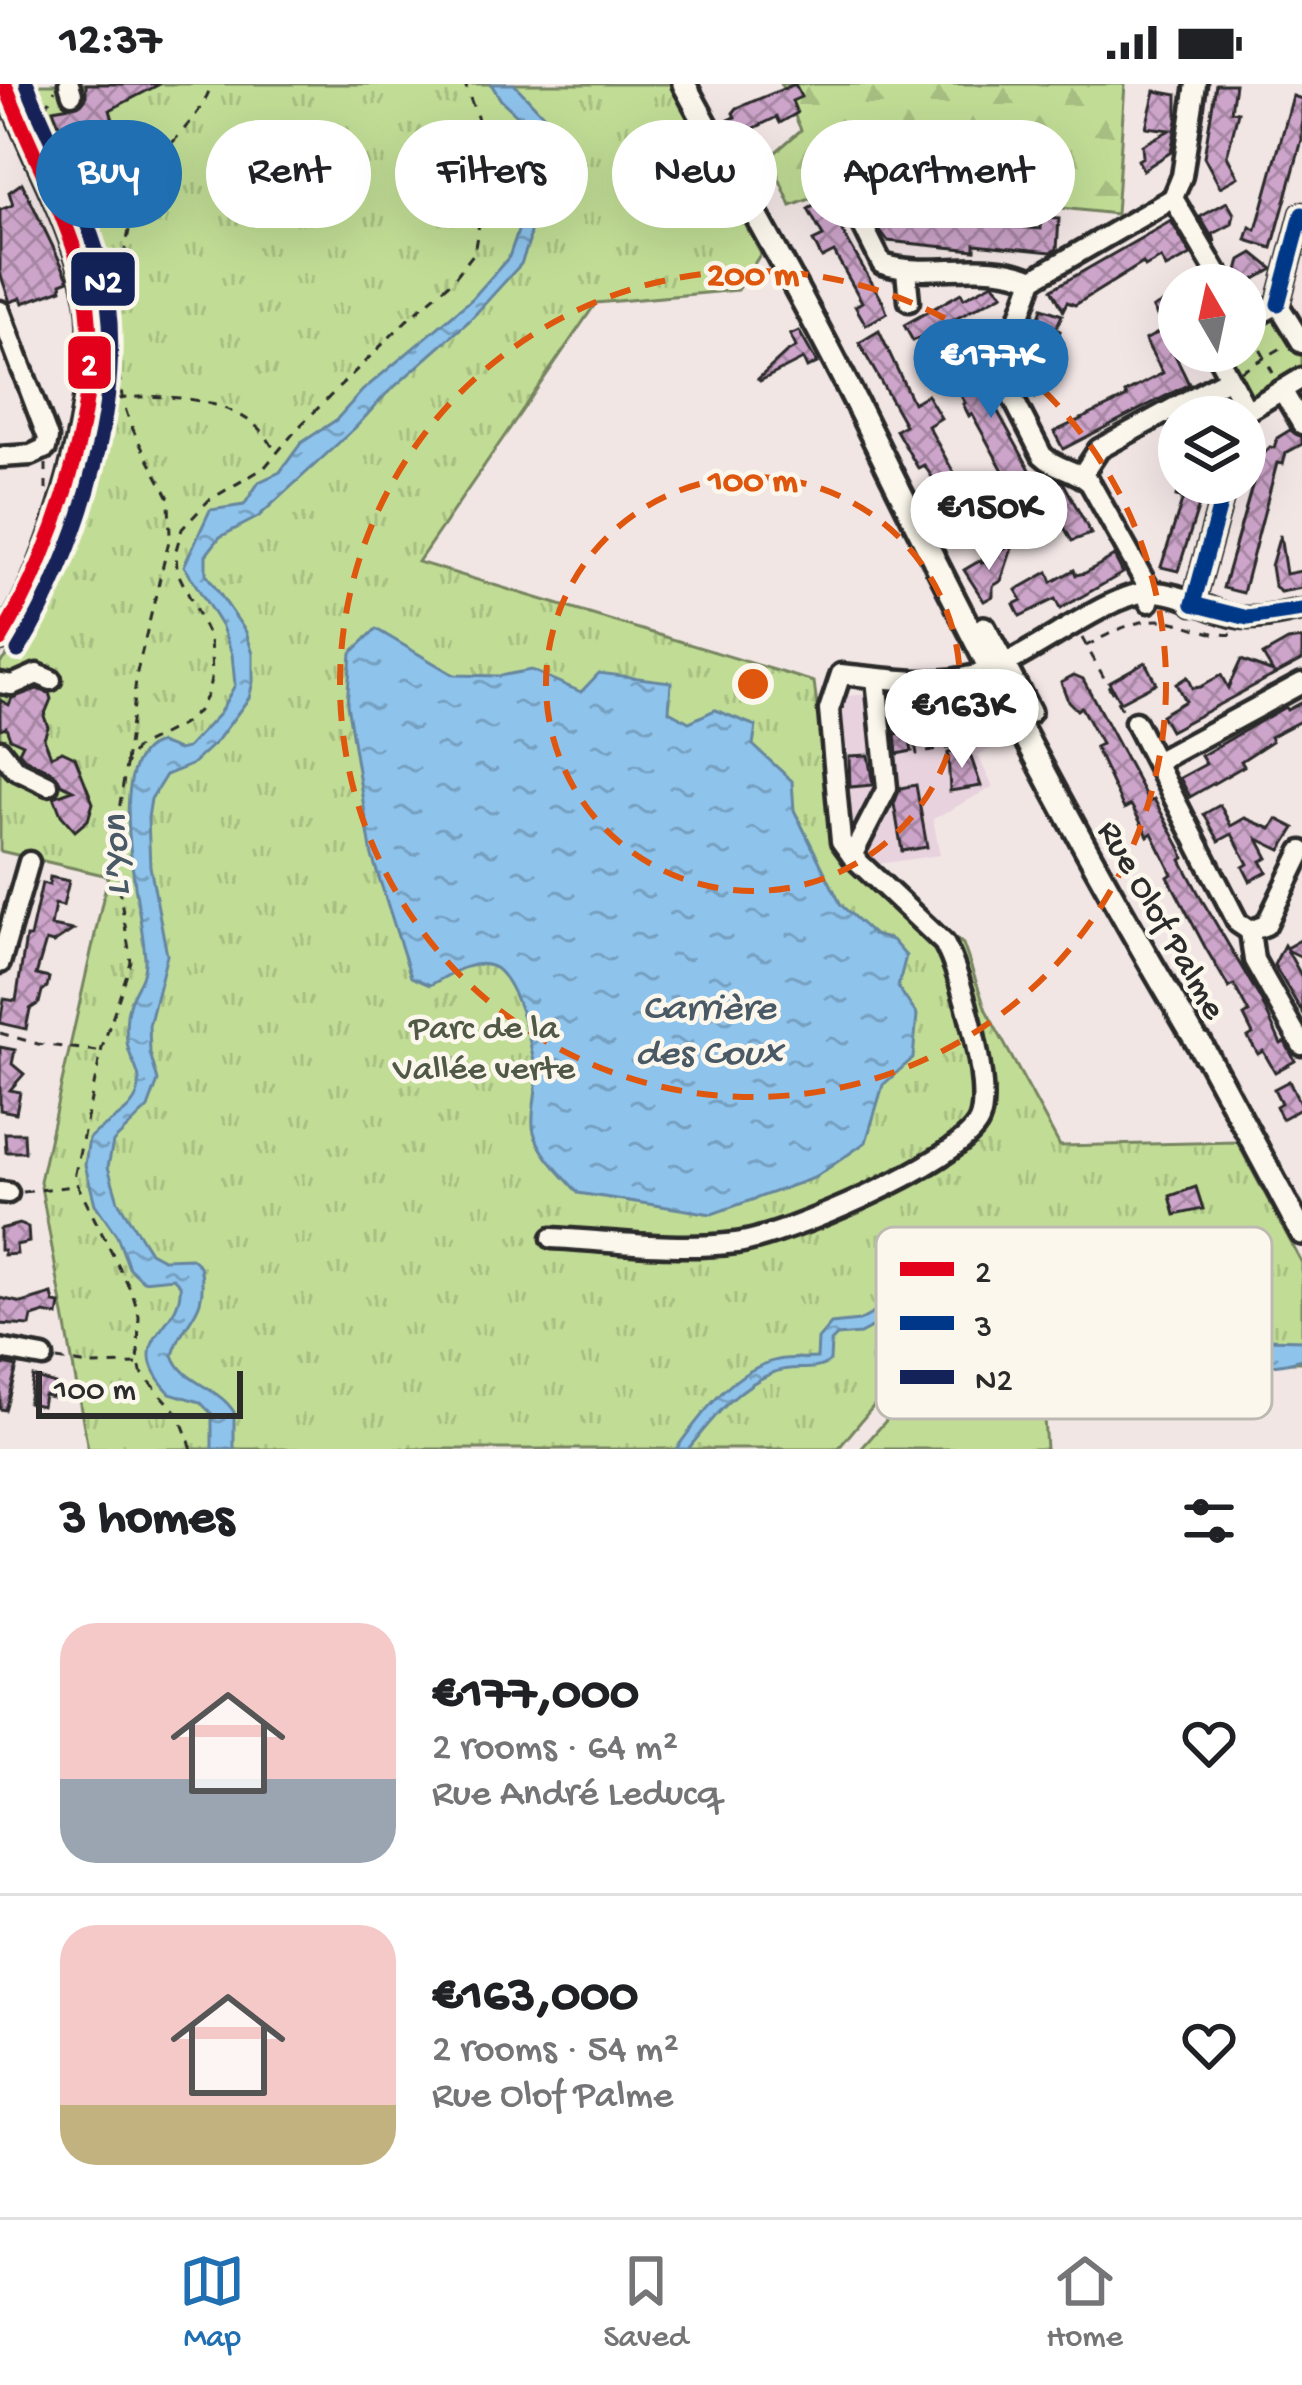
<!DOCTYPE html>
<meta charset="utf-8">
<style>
body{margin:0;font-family:"Gochi Hand",sans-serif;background:#f6f6f6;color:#202124;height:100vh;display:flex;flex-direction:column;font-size:45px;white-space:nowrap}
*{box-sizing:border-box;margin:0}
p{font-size:39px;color:#757577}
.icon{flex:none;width:66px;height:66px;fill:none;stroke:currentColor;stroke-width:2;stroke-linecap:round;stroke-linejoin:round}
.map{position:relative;height:1365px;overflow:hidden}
.side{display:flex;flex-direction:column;background:#fff;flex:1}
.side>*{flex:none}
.top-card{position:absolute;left:36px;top:36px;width:1230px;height:108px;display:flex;gap:24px}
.needle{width:78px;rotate:351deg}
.tools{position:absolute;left:1158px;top:180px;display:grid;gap:24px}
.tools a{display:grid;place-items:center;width:108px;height:108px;border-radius:50%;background:#fff;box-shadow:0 12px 48px #0002;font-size:60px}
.scale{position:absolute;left:36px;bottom:30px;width:207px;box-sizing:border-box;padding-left:12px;border:6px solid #2b2b2b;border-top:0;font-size:33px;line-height:42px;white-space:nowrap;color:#2b2b2b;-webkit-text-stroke:9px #fbf7ec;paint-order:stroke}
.price{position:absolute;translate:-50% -102px;padding:0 27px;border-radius:42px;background:#fff;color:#222;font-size:39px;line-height:78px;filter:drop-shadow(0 3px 6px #0008)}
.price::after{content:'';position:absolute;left:50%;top:72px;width:36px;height:27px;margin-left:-18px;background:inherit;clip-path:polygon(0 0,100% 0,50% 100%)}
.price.on{background:#1f6fb2;color:#fff}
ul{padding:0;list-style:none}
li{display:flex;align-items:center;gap:36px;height:300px;padding:0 60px}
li+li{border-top:3px solid #e0e0e0}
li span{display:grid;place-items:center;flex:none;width:336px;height:240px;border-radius:36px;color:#555}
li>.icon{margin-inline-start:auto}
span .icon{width:144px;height:144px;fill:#fffc;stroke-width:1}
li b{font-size:51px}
h2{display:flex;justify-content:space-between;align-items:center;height:144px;padding:0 60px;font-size:51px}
.tag{padding:0 42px;border-radius:54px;background:#fff;box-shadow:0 12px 48px #0002;font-size:42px;line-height:108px}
.tag.on{background:#1f6fb2;color:#fff}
.status{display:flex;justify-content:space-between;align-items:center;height:84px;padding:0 60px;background:#fff;direction:ltr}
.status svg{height:33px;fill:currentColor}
.tabs{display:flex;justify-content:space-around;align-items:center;height:168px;border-top:3px solid #e0e0e0;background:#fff;font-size:33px;color:#757577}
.tabs a{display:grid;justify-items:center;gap:6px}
.tabs .on{color:#1f6fb2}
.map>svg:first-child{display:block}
</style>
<div class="status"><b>12:37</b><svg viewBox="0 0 49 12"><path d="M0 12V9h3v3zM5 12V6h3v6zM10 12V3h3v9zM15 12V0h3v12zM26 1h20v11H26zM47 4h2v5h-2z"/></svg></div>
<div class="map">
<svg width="1302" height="1365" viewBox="0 0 1302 1365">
<defs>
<pattern id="forest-firs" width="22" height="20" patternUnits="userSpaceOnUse" patternTransform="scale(3)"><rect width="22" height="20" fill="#c1dd95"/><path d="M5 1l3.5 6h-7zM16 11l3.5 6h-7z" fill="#a6be81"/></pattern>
<pattern id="park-tufts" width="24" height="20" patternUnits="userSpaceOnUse" patternTransform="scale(3)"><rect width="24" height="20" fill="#c1dd95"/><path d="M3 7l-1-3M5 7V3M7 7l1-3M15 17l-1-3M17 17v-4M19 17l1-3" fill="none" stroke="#a6be81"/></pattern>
<pattern id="water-ripples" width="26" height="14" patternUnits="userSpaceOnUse" patternTransform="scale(3)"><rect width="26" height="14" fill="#8ec3ec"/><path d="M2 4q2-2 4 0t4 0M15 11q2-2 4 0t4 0" fill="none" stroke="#749fbf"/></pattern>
<pattern id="building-cross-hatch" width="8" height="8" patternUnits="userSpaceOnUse" patternTransform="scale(3)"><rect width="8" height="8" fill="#cda4ca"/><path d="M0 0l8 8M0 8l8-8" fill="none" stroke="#a786a4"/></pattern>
</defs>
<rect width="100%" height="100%" fill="#f2e6e5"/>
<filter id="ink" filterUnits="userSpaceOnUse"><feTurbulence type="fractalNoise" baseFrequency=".00833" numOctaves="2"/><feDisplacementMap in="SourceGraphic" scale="24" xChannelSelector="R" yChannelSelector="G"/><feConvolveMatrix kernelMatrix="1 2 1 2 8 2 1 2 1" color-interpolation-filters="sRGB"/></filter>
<g filter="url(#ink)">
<polygon fill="#e7d2dd" points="907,608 918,619 991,616 1010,654 978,672 993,703 933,735 940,771 877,780 849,758 838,622 843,612"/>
<g fill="#c1dd95" stroke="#768460" stroke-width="3">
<polygon points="1277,230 1302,270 1302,289 1281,304 1252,312 1234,288 1225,267 1245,267 1245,245"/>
<polygon points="1051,1253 1056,1288 1042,1303 1046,1365 861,1365 912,1307"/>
</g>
<polygon fill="url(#forest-firs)" stroke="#768460" stroke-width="3" points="781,0 1125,0 1116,130 927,109 829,108 791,122 770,73 801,46"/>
<polygon fill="url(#park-tufts)" stroke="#768460" stroke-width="3" points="27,0 670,0 761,169 738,206 596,219 418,478 814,598 834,759 963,860 986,926 1060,1062 1237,1058 1302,1179 1302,1278 1196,1278 1018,1243 890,1302 838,1365 88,1365 40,1097 108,792 0,767 0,579 22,554 70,442 101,326 107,206"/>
<g fill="url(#water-ripples)" stroke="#66869f" stroke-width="3">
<path d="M491,0H514L549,37L554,60L552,80L533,115L529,158L521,180L469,237L386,310L357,342L258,433L220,453L206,471V490L246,548L253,570V598L249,614L217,657L191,681L166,691L151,715L148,734L150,782L167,871L149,942L150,969L158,997L148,1024L113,1058L108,1083L118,1117L150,1168L163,1175L191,1174L200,1182C210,1231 184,1232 173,1271C183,1300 218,1302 234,1328V1365H212V1330L200,1318L170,1309C118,1255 184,1245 180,1201L173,1194L143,1197L129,1184L117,1152L95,1120L85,1081L89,1054C104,1040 129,1031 137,1011C145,989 129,978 127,958C126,947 126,932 129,921C133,906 145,895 145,878C146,836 98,673 160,659L178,666L187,664L219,630L235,601L232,570L222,543L184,482L210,426L244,421L259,398L280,388L301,359L336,336L363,306L472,215L509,173L519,144L522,99L536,78L539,62L533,46L501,16Z"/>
<path d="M376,545L454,591L499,592L531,586L581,608L599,589L671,598L669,627L689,638L715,626L756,642L753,661L792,697L794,726L841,821L874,851L892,856L906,872L898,903L917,931L913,974L883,1001L866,1058L814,1094L712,1130L578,1109C563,1091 540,1071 534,1048C530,1034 536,1016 536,1001C537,976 517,891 491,882C471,875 448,892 430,901L411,893L372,772L347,620L351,569Z"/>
<path d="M1017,1160C1048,1174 1061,1220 1095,1228C1130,1236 1187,1212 1214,1228C1228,1236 1235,1250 1247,1261L1266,1255L1302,1256V1275C1235,1295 1243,1261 1197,1232C1114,1248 1083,1254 1030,1180L1032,1175L1025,1171L1021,1175L1004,1173L860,1250L837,1252L831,1258L830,1277C814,1290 793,1280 775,1288C736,1303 713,1335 688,1365H676C701,1331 733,1285 778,1276C791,1273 805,1275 817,1274L818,1255L831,1240L859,1237L983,1169Z"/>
</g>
<g fill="url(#building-cross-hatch)" stroke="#2b2b2b" stroke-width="3">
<polygon points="86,0 160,0 110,26 114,39 106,42 114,65 103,69 107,80 87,87 83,75 73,79 53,25 81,20 86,14"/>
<polygon points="795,0 801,13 792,17 797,29 780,39 777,33 738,52 729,36 735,33 733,29 737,24"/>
<polygon points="1216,0 1235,0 1231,27 1238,28 1227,72 1238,93 1220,103 1204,73"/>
<polygon points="1155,7 1177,11 1177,36 1171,68 1143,86 1138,76 1143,73 1142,61 1170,46 1146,43"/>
<polygon points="1293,12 1302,15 1302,56 1272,164 1246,156 1250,143 1256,146"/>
<polygon points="22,99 69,196 61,199 62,205 23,219 21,214 10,218 0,189 0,126 13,121 9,108"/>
<polygon points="824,116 883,218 887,229 866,241 855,222 862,218 834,168 822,174 813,157 823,152 808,125"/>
<polygon points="1227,118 1234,130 1232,140 1213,150 1215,158 1200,133"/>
<polygon points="939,126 959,128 959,138 990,141 1041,145 1041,134 1059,135 1057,165 1051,168 975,160 975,166 888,157 879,145 880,137 938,141"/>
<polygon points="1171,137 1191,171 1166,184 1161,174 1145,183 1143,179 1075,221 1067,218 1063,226 1052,205"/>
<polygon points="1253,169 1273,185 1245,201 1237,201 1228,182 1236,193 1241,176"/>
<polygon points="993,199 1003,210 913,257 904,241 961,209 964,214"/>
<polygon points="1179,210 1179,233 1163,243 1153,224"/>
<polygon points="1042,224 1062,231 1056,245 1060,247 1035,313 1021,287"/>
<polygon points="1163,246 1189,300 1063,365 1054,348 1127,313 1125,309 1163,289 1145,256"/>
<polygon points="799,247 817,279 807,284 803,275 760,297 758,295 786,269 796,263 790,251"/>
<polygon points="879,247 913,319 927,311 941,334 928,342 966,411 950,420 924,381 918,384 896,346 905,341 859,259"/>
<polygon points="963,267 968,275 977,271 986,287 978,292 1033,391 1012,403 972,330 969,332 963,320 965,319 957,304 967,298 953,273"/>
<polygon points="1290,346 1302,353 1302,360 1286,369 1283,380 1277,379 1243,509 1223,504 1260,374 1270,363 1274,364 1277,354"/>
<polygon points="1047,392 1063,398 1091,450 1072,457 1051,421 1059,416 1040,409"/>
<polygon points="1179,399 1206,399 1178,487 1161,483 1183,414 1176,412"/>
<polygon points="1280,451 1286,490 1301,487 1302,504 1280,508 1274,501 1271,482"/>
<polygon points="1014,458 1001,497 993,502 993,512 984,517 964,486 981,476 982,479"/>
<polygon points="1114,472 1123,489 1060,525 1055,515 1020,532 1014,520 1022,516 1016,506 1048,488 1052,498 1074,486 1076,491 1085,489"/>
<polygon points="1302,555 1302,576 1170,647 1161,631 1185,617 1176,600 1187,593 1192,604 1200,603 1221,591 1228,604 1241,576 1273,588 1263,571 1288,557"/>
<polygon points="1145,578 1156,599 1120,618 1109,598"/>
<polygon points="1074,591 1083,595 1149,718 1154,715 1181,765 1184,774 1181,776 1202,816 1261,916 1281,960 1285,958 1295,977 1275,988 1263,967 1258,970 1248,953 1253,950 1244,932 1249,929 1234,901 1229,904 1205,863 1168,793 1172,790 1152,749 1148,752 1131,721 1124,725 1095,663 1101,660 1081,623 1077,626 1068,617 1061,598"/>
<polygon points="37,605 49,609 51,615 44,632 48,643 44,654 51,672 62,667 75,673 93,719 88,736 75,747 61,731 54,713 73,706 61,700 54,689 24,674 19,668 23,660 10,654 6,643 0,645 0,616 9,621 12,614"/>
<polygon points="1302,618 1302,636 1270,653 1272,657 1241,677 1244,682 1190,713 1180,694 1206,680 1201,672 1285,623 1287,626"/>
<polygon points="908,648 912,667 897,670 895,650"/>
<polygon points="968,665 981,702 950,707 948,669"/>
<polygon points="868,671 873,701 850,703 849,672"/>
<polygon points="916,701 927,763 902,767 894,720 900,704"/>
<polygon points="1220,721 1231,742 1245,734 1271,745 1277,735 1295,744 1281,766 1258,755 1268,774 1261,777 1267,788 1250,797 1243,783 1248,780 1232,750 1219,757 1204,730"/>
<polygon points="50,793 69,797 63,822 55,820 51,842 73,846 53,859 46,857 36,891 49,894 47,903 42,907 39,919 30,925 26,945 0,939 4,915 16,917 26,853 30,853 42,799 49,801"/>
<polygon points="1302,855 1302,873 1287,866 1302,893 1302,928 1274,881 1284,861 1286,864"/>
<polygon points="0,963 15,966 12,980 24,990 10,1006 20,1008 16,1029 0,1026"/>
<polygon points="1289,997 1302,1024 1282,1035 1276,1022 1281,1019 1274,1005"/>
<polygon points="5,1049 24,1049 25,1068 6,1068"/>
<polygon points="1196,1103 1203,1125 1175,1131 1170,1112"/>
<polygon points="19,1140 28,1143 29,1158 16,1161 17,1170 4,1171 4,1166 0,1166 0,1145"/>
<polygon points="52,1210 54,1219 60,1220 58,1232 45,1229 32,1233 30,1242 0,1240 0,1214 22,1219"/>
<polygon points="4,1280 17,1283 5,1326 0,1325 0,1285"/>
<polygon points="33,1293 55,1300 52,1313 44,1311 42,1322 28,1319"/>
</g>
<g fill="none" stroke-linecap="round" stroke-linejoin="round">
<defs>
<g id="minor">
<polyline points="19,0 47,88"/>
<polyline points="69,0 72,10"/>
<polyline points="1173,114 1182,92 1196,0"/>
<polyline points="1173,114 1224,201"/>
<path d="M857,130L882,180C930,195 985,173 1033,195"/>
<polyline points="906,187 909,217"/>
<polyline points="1278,220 1302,130"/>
<polyline points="1278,220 1302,259"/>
<polyline points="0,227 48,354 46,364 31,371 0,373"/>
<polyline points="1245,238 1278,220"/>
<polyline points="1215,267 1247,327"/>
<polyline points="1282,306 1302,340"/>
<polyline points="1247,327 1302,294"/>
<polyline points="1082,391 1099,365 1229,294"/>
<path d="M1149,518L1150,507L1090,399C1076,385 1056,385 1042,371L1000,289L1033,195L1173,114"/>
<polyline points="1193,520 1226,399"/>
<path d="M0,556C52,484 102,302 87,214C73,138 29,72 5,0"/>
<polyline points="0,599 12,601 37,590 51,596"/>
<polyline points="1135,638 1238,839 1250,847"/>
<polyline points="0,666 15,685 48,701"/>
<polyline points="1156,678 1302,599"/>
<polyline points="852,772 887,704 876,594"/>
<polyline points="1250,847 1254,876 1302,961"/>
<polyline points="1250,847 1266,841 1302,767"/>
<polyline points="0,879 29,778"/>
<polyline points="0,1108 8,1109"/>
<path d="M552,1154C611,1157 676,1167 736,1159C781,1154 961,1078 979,1037C993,1004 961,890 944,859L852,772L841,757L829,626L841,590C890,595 938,604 986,588C1032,572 1109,509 1150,508C1181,507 1209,528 1238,533C1258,537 1282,529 1302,526"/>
<polyline points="0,1265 43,1273"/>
</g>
<g id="major">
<path d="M684,0C746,115 812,228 869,345C974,558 1082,768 1205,971"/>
<polyline points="984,544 1029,628"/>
<polyline points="1200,959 1302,1149"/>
</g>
</defs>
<use href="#minor" stroke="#2b2b2b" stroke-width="27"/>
<use href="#major" stroke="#2b2b2b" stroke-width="30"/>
<g stroke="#2b2b2b" stroke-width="3" stroke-dasharray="9 9" stroke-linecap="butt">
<polyline points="46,24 55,6"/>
<polyline points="1252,250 1273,289"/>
<polyline points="1241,287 1285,262"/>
<path d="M100,319C151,305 250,311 274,366"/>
<polyline points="46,406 46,380"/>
<polyline points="1082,554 1124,630"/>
<path d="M1086,562C1111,549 1139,532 1168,537C1192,541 1210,553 1235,550"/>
<polyline points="895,647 912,644 917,670 963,661 963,634"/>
<path d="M126,679L137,588L170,453L169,414C153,382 129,347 122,312C113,258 120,139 148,91C165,60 203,34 211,0"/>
<polyline points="0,949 38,960 98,967"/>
<polyline points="23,1108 73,1102"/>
<polyline points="57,1276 89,1281 137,1280"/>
<polyline points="192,1365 179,1331 141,1288 138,1271 139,1232 133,1211 74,1094 102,964 131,878 117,792 118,733 126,681 135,665 182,641 198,627 208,609 212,589 210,555 177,487 176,466 182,445 209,416 264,384 298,344 406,237 452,197 474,169 489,81 486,58 465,0"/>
</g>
<use href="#minor" stroke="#fbf7ec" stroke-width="18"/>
<use href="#major" stroke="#fbf7ec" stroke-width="21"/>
<defs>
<path id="bus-1" d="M0,556C59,459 111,300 81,187C63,122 28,63 5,0"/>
<g id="bus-2">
<polyline points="1278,220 1302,130"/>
<polyline points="1193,520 1226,399"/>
<polyline points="1193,520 1248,534 1302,526"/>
</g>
<path id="bus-3" d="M18,567C80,465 134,298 100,179C83,117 50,60 27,0"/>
</defs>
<use href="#bus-1" stroke="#fbf7ec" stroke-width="24"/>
<use href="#bus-2" stroke="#fbf7ec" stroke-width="24"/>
<use href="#bus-3" stroke="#fbf7ec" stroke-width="24"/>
<use href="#bus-1" stroke="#e2001a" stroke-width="15"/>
<use href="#bus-2" stroke="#003788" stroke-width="15"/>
<use href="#bus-3" stroke="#132258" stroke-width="15"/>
</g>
</g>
<g fill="none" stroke="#df570e" stroke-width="6" stroke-dasharray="21 15">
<circle cx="753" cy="600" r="207"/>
<circle cx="753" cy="600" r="413"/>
</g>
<g text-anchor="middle" stroke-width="9" stroke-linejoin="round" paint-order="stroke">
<g font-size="36" fill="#2b2b2b" stroke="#fbf7ec">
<text transform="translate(1165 834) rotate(60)" y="13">Rue Olof Palme</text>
</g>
<g font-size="36" fill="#505846" stroke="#fbf7ec">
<text x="484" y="953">Parc de la<tspan x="484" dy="41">Vallée verte</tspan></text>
</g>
<g font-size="39" font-style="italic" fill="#495965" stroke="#fbf7ec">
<text transform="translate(112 772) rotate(-92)" y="14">L'Yon</text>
<text x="709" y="934">Carrière<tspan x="709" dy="45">des Coux</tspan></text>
</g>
</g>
<rect x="876" y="1143" width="396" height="192" rx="18" fill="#fbf7ec" stroke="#bdbab2" stroke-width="3"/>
<rect x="900" y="1178" width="54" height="14" fill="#e2001a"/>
<rect x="900" y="1232" width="54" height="14" fill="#003788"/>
<rect x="900" y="1286" width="54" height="14" fill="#132258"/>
<g font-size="33" fill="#2b2b2b">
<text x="975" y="1197">2</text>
<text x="975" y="1251">3</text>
<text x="975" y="1305">N2</text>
</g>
<circle cx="753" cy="600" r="18" fill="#df570e" stroke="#fbf7ec" stroke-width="6"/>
<g font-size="36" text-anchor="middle" font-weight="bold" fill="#df570e" stroke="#fbf7ec" stroke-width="9" stroke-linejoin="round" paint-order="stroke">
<text x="753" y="200">200 m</text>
<text x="753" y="406">100 m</text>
</g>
<g stroke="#fbf7ec" stroke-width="4.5">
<rect x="69" y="166" width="68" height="58" rx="12" fill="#132258"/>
<rect x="66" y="250" width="47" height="57" rx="12" fill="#e2001a"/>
</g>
<g font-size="33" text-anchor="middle" font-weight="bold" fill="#fff">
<text x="103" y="207">N2</text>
<text x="89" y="290">2</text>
</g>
</svg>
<div class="tools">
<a><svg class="needle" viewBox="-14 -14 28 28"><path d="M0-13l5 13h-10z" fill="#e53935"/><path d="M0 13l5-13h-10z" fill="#757577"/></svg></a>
<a><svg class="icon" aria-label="layers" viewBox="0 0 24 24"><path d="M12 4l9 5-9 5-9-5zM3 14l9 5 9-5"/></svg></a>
</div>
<div class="scale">100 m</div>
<b class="price on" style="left:991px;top:337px">€177K</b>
<b class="price" style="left:989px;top:489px">€150K</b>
<b class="price" style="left:962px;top:687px">€163K</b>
<div class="top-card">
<a class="tag on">Buy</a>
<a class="tag">Rent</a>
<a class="tag">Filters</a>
<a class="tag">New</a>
<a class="tag">Apartment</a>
</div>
</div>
<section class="side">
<h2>3 homes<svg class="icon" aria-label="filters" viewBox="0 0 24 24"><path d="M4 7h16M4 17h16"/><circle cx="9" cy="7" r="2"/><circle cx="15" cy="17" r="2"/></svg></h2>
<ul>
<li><span style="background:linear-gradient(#f6c9c9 65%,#9aa5b1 0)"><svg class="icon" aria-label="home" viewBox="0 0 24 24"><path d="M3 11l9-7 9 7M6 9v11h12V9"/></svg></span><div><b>€177,000</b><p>2 rooms · 64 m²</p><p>Rue André Leducq</p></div><svg class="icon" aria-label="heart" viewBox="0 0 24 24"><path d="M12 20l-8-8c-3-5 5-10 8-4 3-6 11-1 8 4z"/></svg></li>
<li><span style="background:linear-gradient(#f6c9c9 75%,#c2b280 0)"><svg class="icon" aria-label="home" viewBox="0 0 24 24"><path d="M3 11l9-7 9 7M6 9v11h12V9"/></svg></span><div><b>€163,000</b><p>2 rooms · 54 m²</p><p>Rue Olof Palme</p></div><svg class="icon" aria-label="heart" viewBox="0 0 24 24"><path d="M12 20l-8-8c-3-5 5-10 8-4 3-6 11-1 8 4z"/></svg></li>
</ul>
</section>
<nav class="tabs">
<a class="on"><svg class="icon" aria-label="map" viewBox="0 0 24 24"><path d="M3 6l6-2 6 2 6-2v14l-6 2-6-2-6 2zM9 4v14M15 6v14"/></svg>Map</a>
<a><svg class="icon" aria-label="saved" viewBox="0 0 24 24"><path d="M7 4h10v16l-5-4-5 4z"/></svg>Saved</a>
<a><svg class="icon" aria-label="home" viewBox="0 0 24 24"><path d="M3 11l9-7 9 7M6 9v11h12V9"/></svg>Home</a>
</nav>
